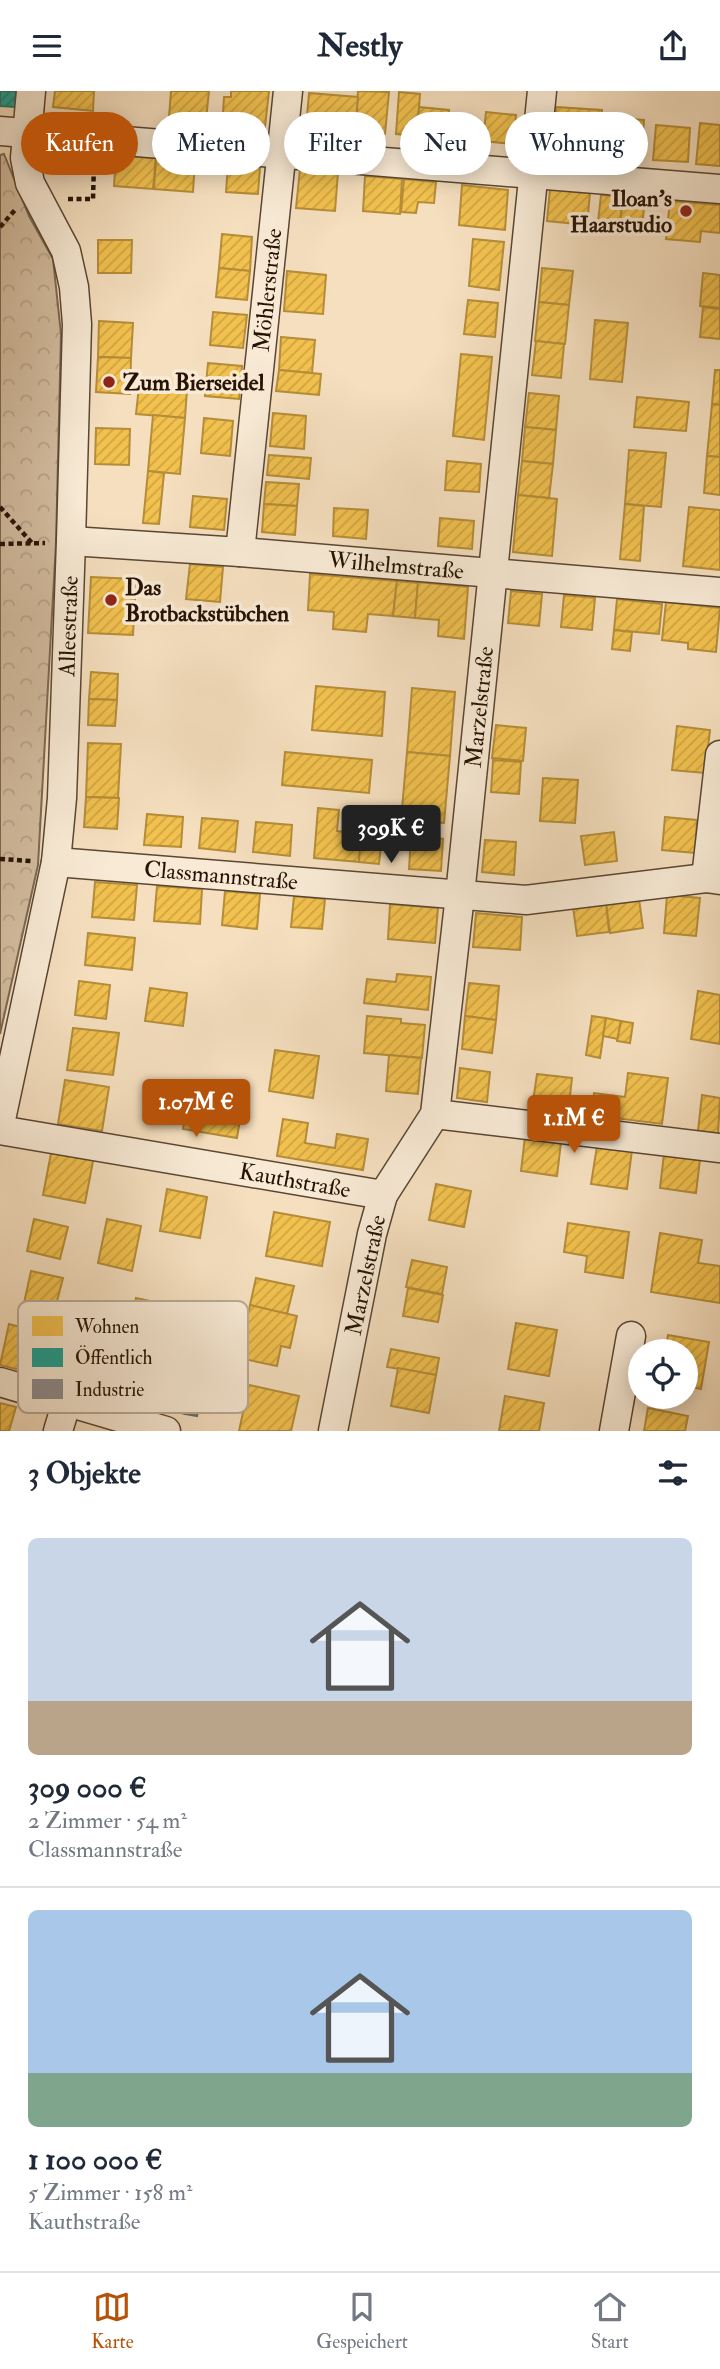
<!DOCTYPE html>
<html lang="de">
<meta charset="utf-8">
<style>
body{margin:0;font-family:"IM FELL Double Pica",serif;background:#f2f2f3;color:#1f2937;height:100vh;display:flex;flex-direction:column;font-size:26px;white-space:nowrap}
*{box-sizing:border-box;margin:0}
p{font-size:23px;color:#747a83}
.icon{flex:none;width:38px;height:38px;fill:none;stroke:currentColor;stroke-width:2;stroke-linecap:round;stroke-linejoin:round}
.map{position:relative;height:1340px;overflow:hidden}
.side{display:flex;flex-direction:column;background:#fff;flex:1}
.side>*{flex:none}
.guide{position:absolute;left:21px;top:21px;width:679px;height:63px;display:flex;gap:14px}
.controls{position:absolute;left:628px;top:1248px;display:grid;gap:14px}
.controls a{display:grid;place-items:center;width:70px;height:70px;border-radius:50%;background:#fff;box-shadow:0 4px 18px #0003;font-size:35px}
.price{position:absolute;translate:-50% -60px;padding:0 16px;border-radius:7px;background:#b45309;color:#fff;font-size:23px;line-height:46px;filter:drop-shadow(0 2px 4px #0008)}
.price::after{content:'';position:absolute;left:50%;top:42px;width:21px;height:16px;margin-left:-10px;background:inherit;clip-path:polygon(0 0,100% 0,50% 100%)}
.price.active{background:#222;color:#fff}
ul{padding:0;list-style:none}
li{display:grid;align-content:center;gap:14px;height:371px;padding:0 28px}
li+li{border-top:2px solid #e0e1e3}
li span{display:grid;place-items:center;height:217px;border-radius:10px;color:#555}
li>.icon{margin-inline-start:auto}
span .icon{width:126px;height:126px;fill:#fffc;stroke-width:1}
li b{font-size:30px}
h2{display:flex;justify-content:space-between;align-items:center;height:84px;padding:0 28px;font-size:30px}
.tag{padding:0 24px;border-radius:32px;background:#fff;box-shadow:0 4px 18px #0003;font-size:24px;line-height:63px}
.tag.active{background:#b45309;color:#fff}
header{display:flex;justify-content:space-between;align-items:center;height:91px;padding:0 28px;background:#fff;font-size:32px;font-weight:700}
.tabs{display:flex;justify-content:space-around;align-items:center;height:98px;border-top:2px solid #e0e1e3;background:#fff;font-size:19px;color:#747a83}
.tabs a{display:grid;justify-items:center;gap:4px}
.tabs .active{color:#b45309}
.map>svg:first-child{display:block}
</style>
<header><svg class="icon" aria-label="menu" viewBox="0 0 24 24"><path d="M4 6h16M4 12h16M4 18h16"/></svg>Nestly<svg class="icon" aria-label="share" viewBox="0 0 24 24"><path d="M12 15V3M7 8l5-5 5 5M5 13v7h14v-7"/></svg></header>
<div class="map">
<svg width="720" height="1340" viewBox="0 0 720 1340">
<defs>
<pattern id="park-crowns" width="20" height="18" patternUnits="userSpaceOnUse" patternTransform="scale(1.75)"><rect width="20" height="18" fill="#d2bc9f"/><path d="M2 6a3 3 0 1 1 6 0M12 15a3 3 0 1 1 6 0" fill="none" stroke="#b4a187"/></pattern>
<pattern id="homes-hatch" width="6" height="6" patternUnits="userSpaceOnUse" patternTransform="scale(1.75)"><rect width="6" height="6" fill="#f2c14e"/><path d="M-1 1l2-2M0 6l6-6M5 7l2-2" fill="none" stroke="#cfa543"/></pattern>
<pattern id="public-hatch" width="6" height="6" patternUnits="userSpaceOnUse" patternTransform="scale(1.75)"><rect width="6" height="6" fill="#17a398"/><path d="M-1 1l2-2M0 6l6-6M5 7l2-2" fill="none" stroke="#15847a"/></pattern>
<pattern id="industry-hatch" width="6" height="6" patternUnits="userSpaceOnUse" patternTransform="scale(1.75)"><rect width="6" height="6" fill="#8d8d92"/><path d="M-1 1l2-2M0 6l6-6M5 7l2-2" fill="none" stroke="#737275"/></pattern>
</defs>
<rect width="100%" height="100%" fill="#f5dfbf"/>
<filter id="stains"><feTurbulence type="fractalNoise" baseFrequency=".00286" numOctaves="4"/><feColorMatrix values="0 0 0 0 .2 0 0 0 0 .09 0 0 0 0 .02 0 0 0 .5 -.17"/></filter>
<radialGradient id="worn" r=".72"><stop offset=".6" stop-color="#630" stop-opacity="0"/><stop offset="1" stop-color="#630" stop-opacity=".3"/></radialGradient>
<polygon fill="url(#park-crowns)" stroke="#7c6852" stroke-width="2" points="4,63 29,125 53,168 61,243 56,452 38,774 0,943 0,64"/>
<g fill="url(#homes-hatch)" stroke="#b58d38" stroke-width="2">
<polygon points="55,0 94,0 93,20 53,16"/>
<polygon points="171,0 209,0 206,29 169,26"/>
<polygon points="231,0 269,0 265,36 228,34 229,23 223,22 224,6 231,6"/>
<polygon points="358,0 389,1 385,43 355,41"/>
<polygon points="399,1 420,3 417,45 396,43"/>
<polygon points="309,2 358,6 355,41 306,37"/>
<polygon points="419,16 449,19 446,47 417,45"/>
<polygon points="556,16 602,19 598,64 553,60"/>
<polygon points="486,21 516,24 513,53 483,50"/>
<polygon points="602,26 644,29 641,67 598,64"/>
<polygon points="700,32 720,34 720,75 696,73"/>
<polygon points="656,34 690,37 688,71 653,69"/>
<polygon points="116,64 156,67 153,98 114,95"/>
<polygon points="156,67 195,70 193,101 154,98"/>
<polygon points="228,73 260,76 258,103 226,101"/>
<polygon points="300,78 338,81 335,120 296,117"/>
<polygon points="365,85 402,88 400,123 363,120"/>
<polygon points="404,88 436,91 434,112 418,111 416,122 401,121"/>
<polygon points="462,94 508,99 505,139 459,134"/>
<polygon points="550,98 590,102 587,134 547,130"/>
<polygon points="601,104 623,106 620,133 598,131"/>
<polygon points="623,106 645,108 642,135 620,133"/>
<polygon points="670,110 720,114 720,142 701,140 700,151 666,148"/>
<polygon points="222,143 252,146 250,180 219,177"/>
<polygon points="473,148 504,151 499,199 469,195"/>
<polygon points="98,149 132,149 131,182 98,182"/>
<polygon points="219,177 250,180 247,209 216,206"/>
<polygon points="542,177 573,180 569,214 539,211"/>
<polygon points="287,180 326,184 323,223 284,220"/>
<polygon points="703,182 720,184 720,217 700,215"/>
<polygon points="468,209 498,212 495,246 464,243"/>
<polygon points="539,211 569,214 565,253 535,250"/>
<polygon points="703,216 720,218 720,248 700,246"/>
<polygon points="213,221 247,224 243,257 210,254"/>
<polygon points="595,229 628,232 622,291 590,288"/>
<polygon points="99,230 133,232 131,267 98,266"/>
<polygon points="281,246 315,249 312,282 279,279"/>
<polygon points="536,250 564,253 561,287 532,284"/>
<polygon points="461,263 492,266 484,349 453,345"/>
<polygon points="98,266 131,267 130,303 96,301"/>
<polygon points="208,272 242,275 239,308 205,305"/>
<polygon points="279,279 321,283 319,304 276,300"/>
<polygon points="715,279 720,279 720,314 712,313"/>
<polygon points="139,295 187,299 185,327 136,323"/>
<polygon points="529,302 559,305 556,339 525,336"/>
<polygon points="637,306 689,311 686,340 634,336"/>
<polygon points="712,313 720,314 720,366 707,365"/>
<polygon points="273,322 306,325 304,358 270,355"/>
<polygon points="153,324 185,327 180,383 148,380"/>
<polygon points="204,327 233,330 230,365 201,362"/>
<polygon points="525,336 556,339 553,373 522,370"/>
<polygon points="96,337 130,338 129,374 95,373"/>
<polygon points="629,359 666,362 661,416 625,413"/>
<polygon points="269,364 311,367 309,388 267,384"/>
<polygon points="707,365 720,366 720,404 704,402"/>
<polygon points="447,370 481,373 479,401 445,399"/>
<polygon points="522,370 553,373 549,407 518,404"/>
<polygon points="148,380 164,382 159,433 143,432"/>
<polygon points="266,391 299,393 297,415 264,413"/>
<polygon points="518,404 557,408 552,465 513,461"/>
<polygon points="193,405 227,408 224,439 190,436"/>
<polygon points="264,413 297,415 295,444 262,441"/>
<polygon points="625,413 644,415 640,470 620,468"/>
<polygon points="689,416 720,419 720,479 683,475"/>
<polygon points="334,417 368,419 366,448 333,445"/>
<polygon points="440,427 474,430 472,458 438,455"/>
<polygon points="190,473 223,476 220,511 186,508"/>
<polygon points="310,483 397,490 393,525 368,523 366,541 333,538 334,521 308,519"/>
<polygon points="91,486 136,488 133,544 88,542"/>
<polygon points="397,490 418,492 415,527 393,525"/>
<polygon points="418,491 468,496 464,548 438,545 439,529 415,527"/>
<polygon points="511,500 542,503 539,535 508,532"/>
<polygon points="564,504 595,507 592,539 561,536"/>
<polygon points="617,508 662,513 659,543 614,539"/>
<polygon points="666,511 720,517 716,561 688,558 688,552 662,549"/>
<polygon points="614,539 632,541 630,560 612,558"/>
<polygon points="91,581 118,583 117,609 89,608"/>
<polygon points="316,595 385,601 382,645 312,639"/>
<polygon points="412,597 455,601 450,665 407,661"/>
<polygon points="89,608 117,609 115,635 88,634"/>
<polygon points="496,634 526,637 523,670 492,667"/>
<polygon points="677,635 710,639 705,682 672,679"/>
<polygon points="88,652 121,653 118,707 86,706"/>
<polygon points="285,661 372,669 369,702 282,694"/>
<polygon points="407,661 450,665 444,732 401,729"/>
<polygon points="493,669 521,671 519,703 491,701"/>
<polygon points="543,687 578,689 575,732 540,730"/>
<polygon points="86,706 119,707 117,738 84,736"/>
<polygon points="318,717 339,719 337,740 362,742 359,771 314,767"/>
<polygon points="147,723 183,726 181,756 144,754"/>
<polygon points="665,726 697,729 695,762 662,759"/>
<polygon points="202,727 238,730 235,761 199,757"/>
<polygon points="256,731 292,734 290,765 253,761"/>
<polygon points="614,741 617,770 585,774 581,745"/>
<polygon points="361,744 382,746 379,773 359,771"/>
<polygon points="411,745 443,748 441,780 409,778"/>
<polygon points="485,749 516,751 514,784 482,781"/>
<polygon points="95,791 137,794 134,829 92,826"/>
<polygon points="157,795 202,798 200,833 154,830"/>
<polygon points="225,800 260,803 257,838 222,834"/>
<polygon points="667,804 700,807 696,845 664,842"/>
<polygon points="294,805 325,808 322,838 291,836"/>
<polygon points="639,808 643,837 610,842 606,813"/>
<polygon points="606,812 609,841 577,845 573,816"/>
<polygon points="390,813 438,817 435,852 388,848"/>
<polygon points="476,822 522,826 520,859 473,856"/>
<polygon points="88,842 135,847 132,879 85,874"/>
<polygon points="397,883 431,886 428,919 364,912 367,888 396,891"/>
<polygon points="79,890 110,894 106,928 75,924"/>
<polygon points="469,892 499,895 496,929 465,925"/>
<polygon points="150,897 187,902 183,935 145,930"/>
<polygon points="698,900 720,904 720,953 691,948"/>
<polygon points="367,925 401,928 401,932 425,934 422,967 364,962"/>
<polygon points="465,925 496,929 492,962 462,958"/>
<polygon points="592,925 606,927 600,967 586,964"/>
<polygon points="606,927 621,930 618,948 603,945"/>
<polygon points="621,930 633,932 630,952 617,950"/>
<polygon points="73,937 119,942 113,984 67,979"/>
<polygon points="275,959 319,965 313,1007 269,1000"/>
<polygon points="389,964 421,967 418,1003 386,1000"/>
<polygon points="460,977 490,981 487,1011 457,1007"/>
<polygon points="628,982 668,987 662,1033 591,1024 594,1002 625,1006"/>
<polygon points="537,983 572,987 568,1022 532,1017"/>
<polygon points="65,989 109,996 102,1040 58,1033"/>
<polygon points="191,989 245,997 237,1047 183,1038"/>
<polygon points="702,1004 720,1007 718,1043 698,1040"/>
<polygon points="283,1028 308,1032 305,1052 335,1057 337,1043 368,1048 363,1079 277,1065"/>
<polygon points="525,1046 561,1051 557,1085 521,1080"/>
<polygon points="597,1055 632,1059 627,1098 591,1093"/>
<polygon points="52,1057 94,1065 85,1112 43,1104"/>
<polygon points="664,1063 700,1068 696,1102 660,1097"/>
<polygon points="436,1093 471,1100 464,1136 429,1129"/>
<polygon points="167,1098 207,1106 200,1147 160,1140"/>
<polygon points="274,1121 330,1131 322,1175 266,1165"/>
<polygon points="34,1128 68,1136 60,1168 27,1160"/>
<polygon points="107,1128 141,1135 132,1180 98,1172"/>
<polygon points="568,1132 629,1141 623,1187 585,1181 587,1165 564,1161"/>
<polygon points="660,1142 702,1149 698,1172 720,1175 720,1212 651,1201"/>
<polygon points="412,1169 447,1176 442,1203 406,1196"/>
<polygon points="31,1180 63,1187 56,1214 65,1217 62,1229 33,1222 35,1215 24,1212"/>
<polygon points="256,1187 294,1195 287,1223 250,1214"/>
<polygon points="408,1197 443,1204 438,1231 403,1225"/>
<polygon points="136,1207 183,1217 176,1250 129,1239"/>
<polygon points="250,1214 297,1225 290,1257 281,1255 277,1275 239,1267"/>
<polygon points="516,1232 557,1239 549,1285 508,1278"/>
<polygon points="9,1233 60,1247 50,1287 0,1274"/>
<polygon points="668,1244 709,1251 701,1298 686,1295 686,1260 666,1260"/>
<polygon points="391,1258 439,1267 436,1284 387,1276"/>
<polygon points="398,1277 436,1284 429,1322 391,1315"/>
<polygon points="249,1294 299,1305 291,1340 239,1340"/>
<polygon points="505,1305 544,1312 539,1340 499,1340"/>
<polygon points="0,1312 16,1316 9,1340 0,1340"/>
<polygon points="648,1317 688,1325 685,1340 644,1340"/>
</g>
<polygon fill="url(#public-hatch)" stroke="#1c786c" stroke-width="2" points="0,0 16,0 15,16 0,15"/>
<g fill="url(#industry-hatch)" stroke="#6e6868" stroke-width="2">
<polygon points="180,1293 191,1296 185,1323 174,1320"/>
<polygon points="191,1296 202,1298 197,1325 185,1323"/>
</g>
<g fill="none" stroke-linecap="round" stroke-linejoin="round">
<defs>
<g id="minor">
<polyline points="0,40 720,98"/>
<polyline points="71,450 240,461 720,501"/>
<polyline points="240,461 288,0"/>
<polyline points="56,771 526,809 706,787 720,789"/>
<polyline points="706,787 720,664"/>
<polyline points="435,1023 720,1057"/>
<polyline points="0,1033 56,771 62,707 71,450 77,233 74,196 66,160 30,92 25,67 31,0"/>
<polyline points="0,1039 383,1104"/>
<polyline points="0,1291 166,1340"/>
<polyline points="58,1340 67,1310"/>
<polyline points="333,1340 372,1143 383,1104 435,1023 460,804 542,0"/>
<polyline points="614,1340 631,1245"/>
</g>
</defs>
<use href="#minor" stroke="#5a4634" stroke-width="31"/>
<g stroke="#261305" stroke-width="4.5" stroke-dasharray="5 3.5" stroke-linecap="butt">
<polyline points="68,108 93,108 94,72"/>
<polyline points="0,136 15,119"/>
<polyline points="0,416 32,452"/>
<polyline points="0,453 45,452"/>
<polyline points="0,768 31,770"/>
</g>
<use href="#minor" stroke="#f8ead5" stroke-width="28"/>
</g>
<g fill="#8f2418" stroke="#f8ead5" stroke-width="2.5">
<circle cx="686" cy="120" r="7"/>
<circle cx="109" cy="291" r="7"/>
<circle cx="111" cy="509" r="7"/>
</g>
<g text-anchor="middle" stroke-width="7" stroke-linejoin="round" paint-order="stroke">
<g font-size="23" font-weight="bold" fill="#261305" stroke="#f8ead5" text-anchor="start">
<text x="672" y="115" text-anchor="end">Iloan's<tspan x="672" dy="26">Haarstudio</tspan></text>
<text x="123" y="299">Zum Bierseidel</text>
<text x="125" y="504">Das<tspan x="125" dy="26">Brotbackstübchen</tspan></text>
</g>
<g font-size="23" fill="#261305" stroke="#f8ead5">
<text transform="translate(267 199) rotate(-84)" y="8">Möhlerstraße</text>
<text transform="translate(396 474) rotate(5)" y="8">Wilhelmstraße</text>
<text transform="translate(68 535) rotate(-88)" y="8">Alleestraße</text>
<text transform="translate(479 616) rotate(-84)" y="8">Marzelstraße</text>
<text transform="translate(221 784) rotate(5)" y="8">Classmannstraße</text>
<text transform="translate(295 1089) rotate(10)" y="8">Kauthstraße</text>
<text transform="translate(365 1184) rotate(-78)" y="8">Marzelstraße</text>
</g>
</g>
<rect x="18" y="1210" width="230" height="112" rx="10" fill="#f8ead5" stroke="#b9aa97" stroke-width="2"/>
<rect x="32" y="1225" width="31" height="20" fill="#f2c14e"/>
<rect x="32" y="1257" width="31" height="19" fill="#17a398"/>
<rect x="32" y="1288" width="31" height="20" fill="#8d8d92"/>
<g font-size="19" fill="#261305">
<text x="75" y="1242">Wohnen</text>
<text x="75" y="1273">Öffentlich</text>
<text x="75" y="1305">Industrie</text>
</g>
<rect width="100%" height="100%" filter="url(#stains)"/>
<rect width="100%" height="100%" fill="url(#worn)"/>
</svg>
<div class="controls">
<a><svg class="icon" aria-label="locate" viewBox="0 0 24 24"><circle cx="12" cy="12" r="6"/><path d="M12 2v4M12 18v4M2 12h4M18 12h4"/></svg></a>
</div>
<b class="price active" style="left:391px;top:774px">309K €</b>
<b class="price" style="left:196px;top:1048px">1.07M €</b>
<b class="price" style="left:574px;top:1064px">1.1M €</b>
<div class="guide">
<a class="tag active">Kaufen</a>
<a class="tag">Mieten</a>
<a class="tag">Filter</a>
<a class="tag">Neu</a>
<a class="tag">Wohnung</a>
</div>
</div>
<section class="side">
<h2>3 Objekte<svg class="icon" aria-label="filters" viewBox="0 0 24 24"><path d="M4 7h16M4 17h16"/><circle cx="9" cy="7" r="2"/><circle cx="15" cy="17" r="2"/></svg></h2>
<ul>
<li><span style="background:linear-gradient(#c9d6e8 75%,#b9a48a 0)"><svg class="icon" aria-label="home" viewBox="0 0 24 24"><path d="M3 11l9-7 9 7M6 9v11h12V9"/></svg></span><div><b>309 000 €</b><p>2 Zimmer · 54 m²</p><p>Classmannstraße</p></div></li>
<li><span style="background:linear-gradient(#a9c7e8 75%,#7fa58c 0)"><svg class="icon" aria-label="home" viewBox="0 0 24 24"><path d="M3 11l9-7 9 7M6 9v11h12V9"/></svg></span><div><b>1 100 000 €</b><p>5 Zimmer · 158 m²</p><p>Kauthstraße</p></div></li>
</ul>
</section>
<nav class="tabs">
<a class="active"><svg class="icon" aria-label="map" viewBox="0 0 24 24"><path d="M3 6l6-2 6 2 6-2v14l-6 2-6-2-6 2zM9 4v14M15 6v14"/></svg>Karte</a>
<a><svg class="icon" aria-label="saved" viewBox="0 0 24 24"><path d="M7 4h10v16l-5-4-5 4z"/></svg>Gespeichert</a>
<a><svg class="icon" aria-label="home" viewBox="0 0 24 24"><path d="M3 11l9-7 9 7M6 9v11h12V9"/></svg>Start</a>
</nav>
